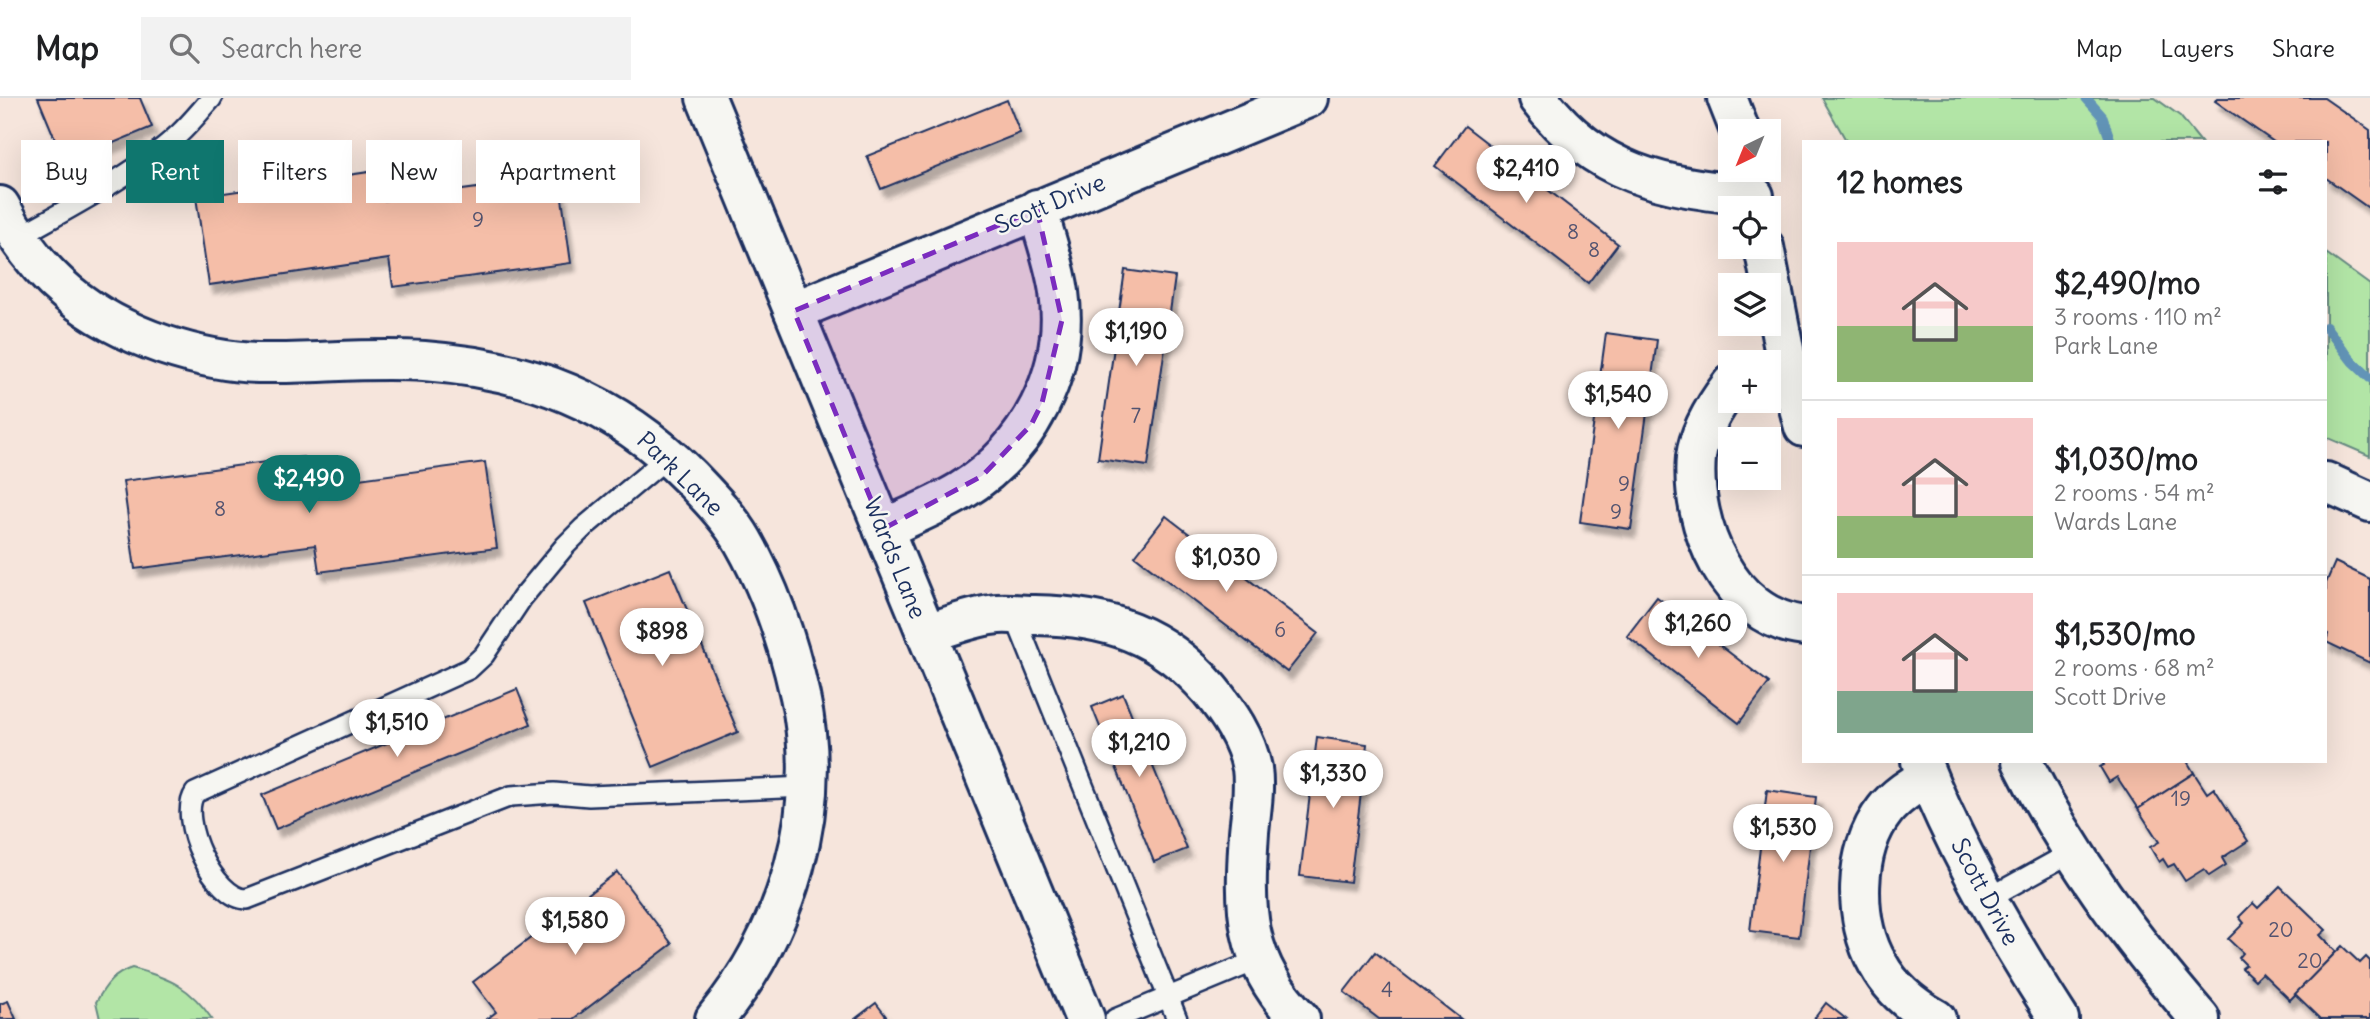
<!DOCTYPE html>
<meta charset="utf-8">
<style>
body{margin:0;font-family:Delius,sans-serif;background:#f2f2f2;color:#202124;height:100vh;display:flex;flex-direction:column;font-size:26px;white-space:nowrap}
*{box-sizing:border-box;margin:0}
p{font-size:23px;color:#757577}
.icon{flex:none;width:38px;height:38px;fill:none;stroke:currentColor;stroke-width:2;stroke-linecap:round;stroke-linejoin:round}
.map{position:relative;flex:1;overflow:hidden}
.drawer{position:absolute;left:1802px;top:42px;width:525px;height:623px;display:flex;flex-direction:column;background:#fff;border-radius:0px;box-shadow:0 7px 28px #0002}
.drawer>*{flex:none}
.banner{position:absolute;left:21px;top:42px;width:665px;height:63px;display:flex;gap:14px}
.needle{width:46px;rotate:223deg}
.buttons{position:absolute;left:1718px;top:21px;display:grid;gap:14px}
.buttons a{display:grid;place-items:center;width:63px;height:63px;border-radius:0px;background:#fff;box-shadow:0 7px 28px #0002;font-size:35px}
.price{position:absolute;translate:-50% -60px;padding:0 16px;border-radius:24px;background:#fff;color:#222;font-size:23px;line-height:46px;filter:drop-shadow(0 2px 4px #0008)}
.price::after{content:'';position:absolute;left:50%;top:42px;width:21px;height:16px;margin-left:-10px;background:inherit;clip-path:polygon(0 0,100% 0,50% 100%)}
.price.active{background:#0f766e;color:#fff}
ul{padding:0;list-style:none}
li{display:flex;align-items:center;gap:21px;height:175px;padding:0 35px}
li+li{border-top:2px solid #e0e0e0}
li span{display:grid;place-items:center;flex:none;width:196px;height:140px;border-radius:0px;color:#555}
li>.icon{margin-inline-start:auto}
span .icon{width:84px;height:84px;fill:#fffc;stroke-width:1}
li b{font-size:30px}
h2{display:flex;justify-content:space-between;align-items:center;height:84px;padding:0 35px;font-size:30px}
.tag{padding:0 24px;border-radius:0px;background:#fff;box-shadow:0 7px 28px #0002;font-size:24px;line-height:63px}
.tag.active{background:#0f766e;color:#fff}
header{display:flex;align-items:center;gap:42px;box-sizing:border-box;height:98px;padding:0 35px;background:#fff;border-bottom:2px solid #e0e0e0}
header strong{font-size:33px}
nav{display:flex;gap:38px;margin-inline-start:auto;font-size:24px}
.search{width:490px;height:63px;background:#f2f2f2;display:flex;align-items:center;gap:18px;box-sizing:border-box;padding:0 24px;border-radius:0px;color:#757577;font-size:26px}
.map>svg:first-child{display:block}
</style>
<header>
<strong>Map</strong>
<div class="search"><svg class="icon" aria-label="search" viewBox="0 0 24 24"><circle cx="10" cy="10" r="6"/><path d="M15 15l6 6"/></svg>Search here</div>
<nav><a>Map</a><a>Layers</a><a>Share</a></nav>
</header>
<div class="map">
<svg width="2370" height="921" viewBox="0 0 2370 921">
<defs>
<filter id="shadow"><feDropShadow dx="4.5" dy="8" stdDeviation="2" flood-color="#0004"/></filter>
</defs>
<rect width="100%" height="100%" fill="#f6e5dc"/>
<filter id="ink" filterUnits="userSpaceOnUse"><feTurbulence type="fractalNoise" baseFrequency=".0143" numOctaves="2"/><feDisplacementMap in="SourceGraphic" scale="14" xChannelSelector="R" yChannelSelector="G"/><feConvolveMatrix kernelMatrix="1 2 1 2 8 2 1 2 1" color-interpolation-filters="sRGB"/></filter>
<g filter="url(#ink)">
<g fill="#b2e5a6" stroke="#668a82" stroke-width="2">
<polygon points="1822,0 2155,0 2180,18 2201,44 1847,44"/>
<polygon points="2326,155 2370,187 2370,358 2326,339"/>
<path d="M132,870C170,880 190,889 212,921H100L96,904C106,887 113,876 132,870Z"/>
</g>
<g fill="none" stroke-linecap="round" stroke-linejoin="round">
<g stroke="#6294b7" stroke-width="10">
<polyline points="2086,0 2102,18 2111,44"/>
<polyline points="2326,229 2352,263 2370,280"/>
</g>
</g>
<g fill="#f5bea8" stroke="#1b2f5e" stroke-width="2" filter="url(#shadow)">
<polygon points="38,0 140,0 152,29 65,65"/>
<polygon points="2217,0 2324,0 2370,32 2370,111 2326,80 2326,44 2274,44 2215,3"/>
<polygon points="1007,2 1020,35 881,91 867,58"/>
<polygon points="1465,28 1618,146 1588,185 1435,68"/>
<polygon points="376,73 381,103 559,79 571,165 393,189 389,161 209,187 196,99"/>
<polygon points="1125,172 1175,179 1148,368 1098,361"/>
<polygon points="1606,235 1657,242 1631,431 1580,424"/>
<polygon points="303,359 307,388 485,364 497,450 319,474 315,447 135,471 123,383"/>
<polygon points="1166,418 1318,535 1287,574 1135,458"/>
<polygon points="2335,464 2370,481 2370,565 2326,544 2328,536 2326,535 2326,485"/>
<polygon points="670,471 738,634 653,669 586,505"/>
<polygon points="1657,499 1769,585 1739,625 1627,538"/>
<polygon points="517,591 531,626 276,731 262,697"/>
<polygon points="1123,596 1187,751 1154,764 1092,609"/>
<polygon points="1317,639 1367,646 1350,784 1300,778"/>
<polygon points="2101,663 2187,663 2194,675 2138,711 2117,679 2109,684 2100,669 2104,667"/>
<polygon points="2194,675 2207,695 2214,690 2248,743 2222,760 2226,767 2209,778 2204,771 2185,783 2174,766 2168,769 2163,761 2159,764 2150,749 2159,744 2138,711"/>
<polygon points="1767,692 1816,699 1799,839 1750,833"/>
<polygon points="617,774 672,846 573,921 487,921 496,914 473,884"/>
<polygon points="2280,788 2326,832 2320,837 2336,854 2290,902 2262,875 2255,882 2242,870 2246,867 2239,860 2243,855 2228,841 2244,825 2239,819 2253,805 2258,810"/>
<polygon points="2342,848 2360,865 2366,859 2370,863 2370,921 2321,921 2295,896"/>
<polygon points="1375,854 1461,921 1379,921 1344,894"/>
<polygon points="8,903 16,921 0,921 0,906"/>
<polygon points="876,905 888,921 855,921"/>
<polygon points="1826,905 1846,921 1814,921"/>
</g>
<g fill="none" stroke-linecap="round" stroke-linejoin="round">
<defs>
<g id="service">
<path d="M18,139C69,110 136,76 179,36C191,25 201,12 212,0"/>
<path d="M669,358L583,430L565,448L522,500L484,557L469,571L195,695C177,721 214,801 247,801L511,698L554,695L589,698L806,689"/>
<polyline points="1014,516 1177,921"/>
<polyline points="1987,801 2072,754"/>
<polyline points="1115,921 1258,862"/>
</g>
<g id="minor">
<path d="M1538,0C1597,78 1661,88 1754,98"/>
<polyline points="1727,0 1740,33"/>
<path d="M0,108C37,180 88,221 164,247C194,257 226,264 258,265C314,266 369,259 424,263C529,271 615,303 690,379C709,399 729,419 743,443C771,492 788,543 800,598C825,711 787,834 715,921"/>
<polyline points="1764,149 1785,256 1804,329"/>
<polyline points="794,213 1308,0"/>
<path d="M1731,287C1715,308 1699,333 1696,359C1690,427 1728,519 1804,528"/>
<polyline points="2326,384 2370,404"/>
<path d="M883,431C909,419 936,408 961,393C1028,352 1070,274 1059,194C1055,166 1045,138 1037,111"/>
<path d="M926,535C949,529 974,518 998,516C1010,515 1023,517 1035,517C1107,518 1162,536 1210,592C1229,615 1246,640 1252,670C1255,692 1251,712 1249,734C1244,811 1243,863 1300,921"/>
<path d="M1921,663C1957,754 2006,839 2059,921"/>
<path d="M2022,663C2069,758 2131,841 2200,921"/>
<path d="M1927,679C1912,688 1896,698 1885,712C1853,752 1853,823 1878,866C1891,890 1912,908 1936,921"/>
</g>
<polyline id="tertiary" points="706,0 1085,921"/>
</defs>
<use href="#service" stroke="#1b2f5e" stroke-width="24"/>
<use href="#minor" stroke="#1b2f5e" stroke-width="44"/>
<use href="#tertiary" stroke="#1b2f5e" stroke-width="44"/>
<use href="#service" stroke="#f6f6f2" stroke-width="19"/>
<use href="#minor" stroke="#f6f6f2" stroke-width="38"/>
<use href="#tertiary" stroke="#f6f6f2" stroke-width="38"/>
</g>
</g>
<path fill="#7b2cbf" fill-opacity="0.2" stroke="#7b2cbf" stroke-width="5" stroke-dasharray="14 9" stroke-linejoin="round" d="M1037,111L1062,222L1042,305L1031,327L982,378L883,431L794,213Z"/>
<g text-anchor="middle" stroke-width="5" stroke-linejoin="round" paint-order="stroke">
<g font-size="21" fill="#525370">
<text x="478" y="129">9</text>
<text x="1573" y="141">8</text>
<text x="1594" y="159">8</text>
<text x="1136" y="325">7</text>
<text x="1624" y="393">9</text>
<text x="220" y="418">8</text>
<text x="1616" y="421">9</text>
<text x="1280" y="539">6</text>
<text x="2181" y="708">19</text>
<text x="2281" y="839">20</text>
<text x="2310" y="870">20</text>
<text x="1387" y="899">4</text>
</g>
<g font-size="24" fill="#1b2f5e" stroke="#f6f6f2">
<text transform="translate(1050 106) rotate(-23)" y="8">Scott Drive</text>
<text transform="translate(680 376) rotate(44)" y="8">Park Lane</text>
<text transform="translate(895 460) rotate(68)" y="8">Wards Lane</text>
<text transform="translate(1985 794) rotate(62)" y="8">Scott Drive</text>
</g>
</g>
</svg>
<div class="buttons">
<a><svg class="needle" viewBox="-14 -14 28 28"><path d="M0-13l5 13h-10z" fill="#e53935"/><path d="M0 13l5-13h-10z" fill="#757577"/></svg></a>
<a><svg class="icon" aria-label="locate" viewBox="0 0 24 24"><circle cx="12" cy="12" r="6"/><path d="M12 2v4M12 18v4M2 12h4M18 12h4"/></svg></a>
<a><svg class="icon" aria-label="layers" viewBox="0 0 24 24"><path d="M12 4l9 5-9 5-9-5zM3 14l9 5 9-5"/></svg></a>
<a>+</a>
<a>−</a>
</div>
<b class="price" style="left:1526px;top:107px">$2,410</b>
<b class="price" style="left:1136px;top:270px">$1,190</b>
<b class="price" style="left:1618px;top:333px">$1,540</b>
<b class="price active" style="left:309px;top:417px">$2,490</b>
<b class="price" style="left:1226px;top:496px">$1,030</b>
<b class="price" style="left:1698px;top:562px">$1,260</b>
<b class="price" style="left:662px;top:570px">$898</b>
<b class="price" style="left:397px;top:661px">$1,510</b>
<b class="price" style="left:1139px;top:681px">$1,210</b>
<b class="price" style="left:1333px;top:712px">$1,330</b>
<b class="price" style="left:1783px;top:766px">$1,530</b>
<b class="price" style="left:575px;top:859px">$1,580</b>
<div class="banner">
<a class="tag">Buy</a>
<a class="tag active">Rent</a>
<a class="tag">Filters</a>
<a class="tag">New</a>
<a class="tag">Apartment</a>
</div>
<section class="drawer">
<h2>12 homes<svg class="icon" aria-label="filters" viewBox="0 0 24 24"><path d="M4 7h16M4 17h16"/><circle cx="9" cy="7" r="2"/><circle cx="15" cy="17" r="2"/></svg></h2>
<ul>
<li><span style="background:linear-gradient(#f6c9c9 60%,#8fb573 0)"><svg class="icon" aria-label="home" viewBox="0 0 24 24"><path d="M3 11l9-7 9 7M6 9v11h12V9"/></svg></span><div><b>$2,490/mo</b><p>3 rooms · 110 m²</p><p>Park Lane</p></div></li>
<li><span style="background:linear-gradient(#f6c9c9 70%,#8fb573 0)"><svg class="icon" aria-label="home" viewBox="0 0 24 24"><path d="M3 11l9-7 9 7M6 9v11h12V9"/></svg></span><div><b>$1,030/mo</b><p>2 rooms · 54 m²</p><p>Wards Lane</p></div></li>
<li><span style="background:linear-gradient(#f6c9c9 70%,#7fa58c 0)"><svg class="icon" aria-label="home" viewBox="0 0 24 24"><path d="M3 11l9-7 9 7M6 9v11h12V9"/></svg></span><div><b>$1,530/mo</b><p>2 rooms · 68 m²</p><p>Scott Drive</p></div></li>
</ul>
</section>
</div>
